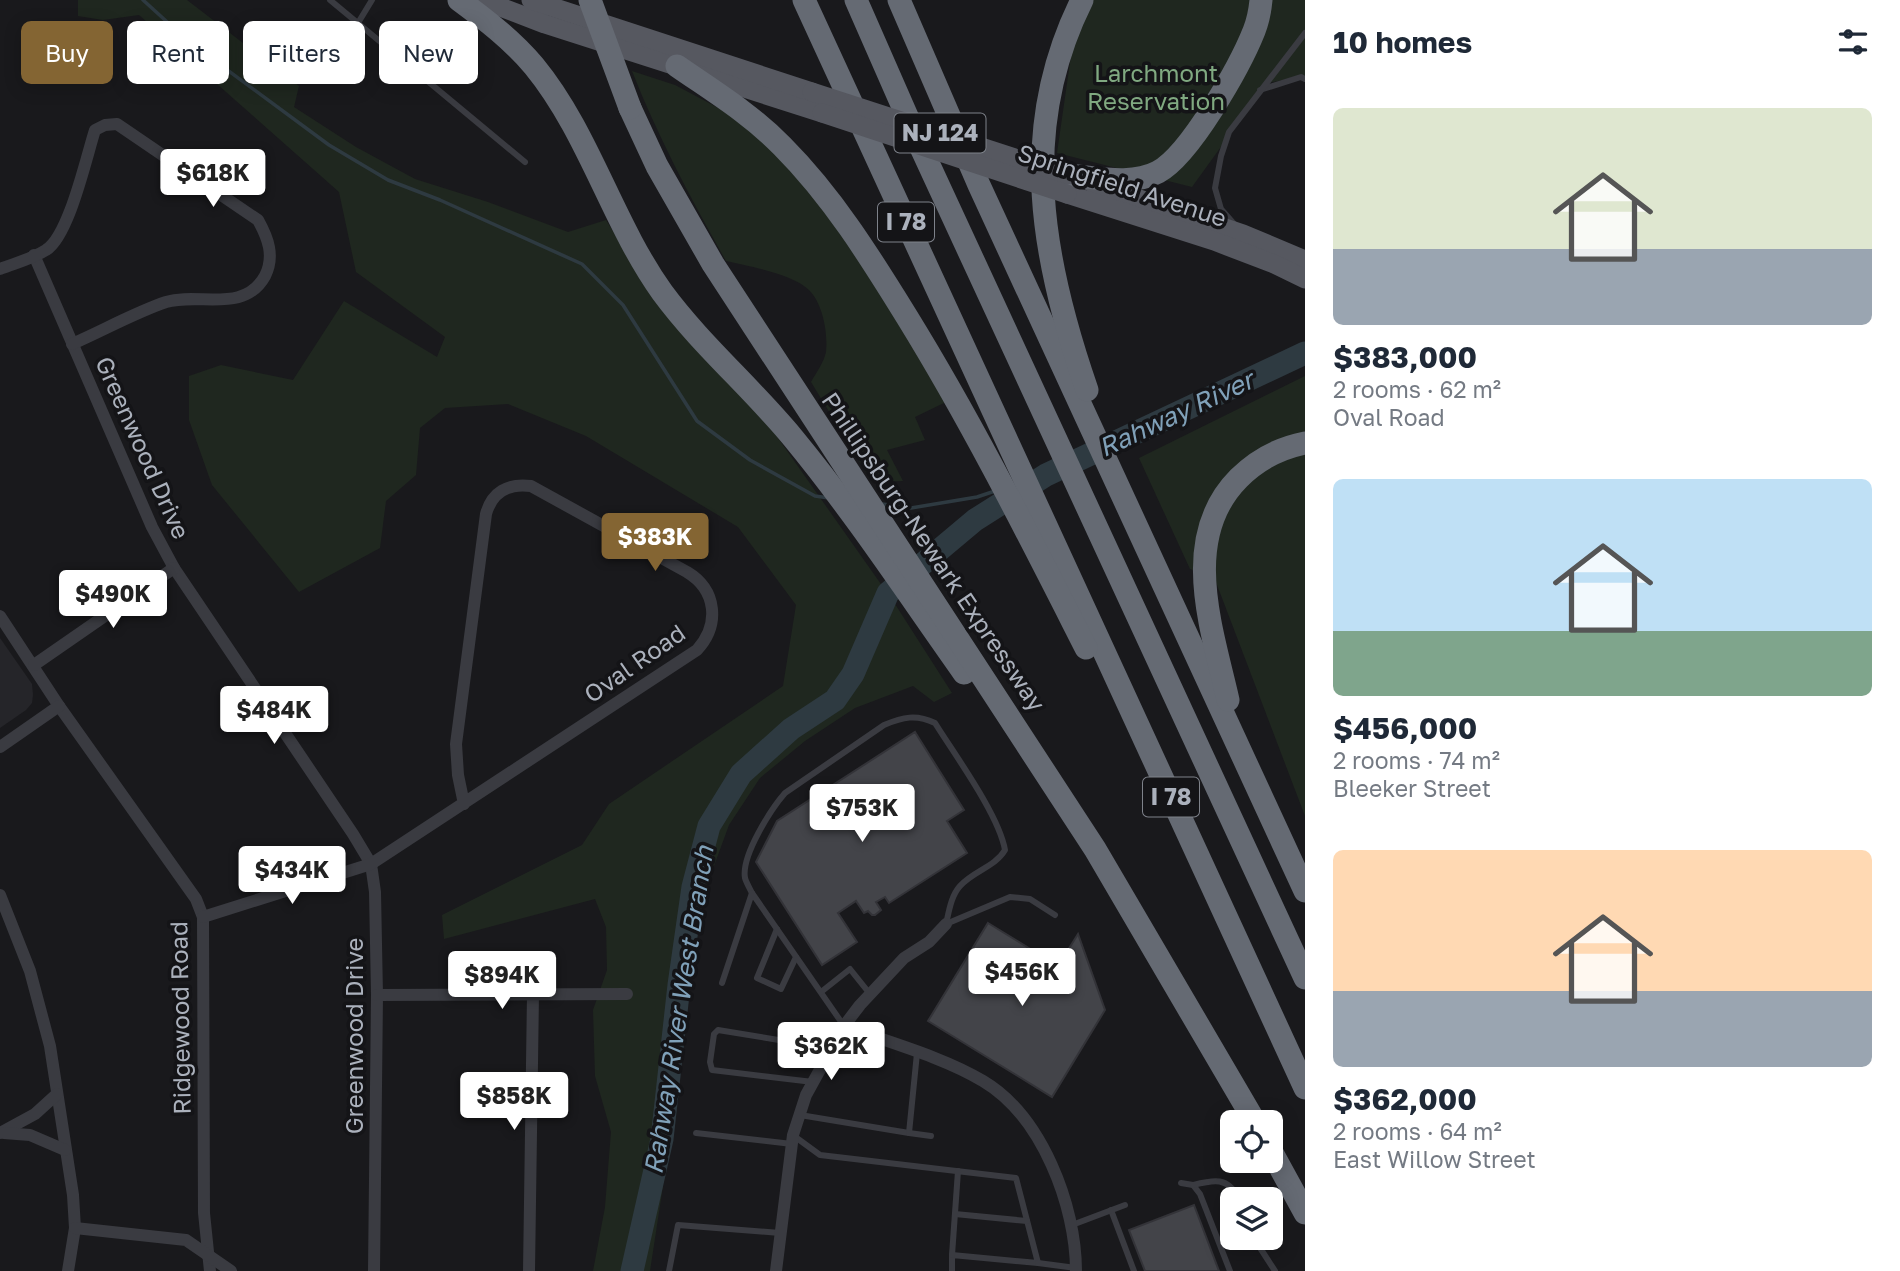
<!DOCTYPE html>
<meta charset="utf-8">
<style>
body{margin:0;font-family:"Golos Text",sans-serif;background:#f2f2f3;color:#1f2937;height:100vh;display:flex;flex-direction:column;font-size:26px;white-space:nowrap}
*{box-sizing:border-box;margin:0}
p{font-size:23px;color:#747a83}
.icon{flex:none;width:38px;height:38px;fill:none;stroke:currentColor;stroke-width:2;stroke-linecap:round;stroke-linejoin:round}
.map{position:relative;flex:1;overflow:hidden}
.side{display:flex;flex-direction:column;background:#fff;width:595px}
.side>*{flex:none}
.guide{position:absolute;left:21px;top:21px;width:665px;height:63px;display:flex;gap:14px}
.fabs{position:absolute;left:1220px;top:1110px;display:grid;gap:14px}
.fabs a{display:grid;place-items:center;width:63px;height:63px;border-radius:10px;background:#fff;box-shadow:0 4px 18px #0003;font-size:35px}
.price{position:absolute;translate:-50% -60px;padding:0 16px;border-radius:7px;background:#fff;color:#222;font-size:23px;line-height:46px;filter:drop-shadow(0 2px 4px #0008)}
.price::after{content:'';position:absolute;left:50%;top:42px;width:21px;height:16px;margin-left:-10px;background:inherit;clip-path:polygon(0 0,100% 0,50% 100%)}
.price.on{background:#846533;color:#fff}
ul{padding:0;list-style:none}
li{display:grid;align-content:center;gap:14px;height:371px;padding:0 28px}
li span{display:grid;place-items:center;height:217px;border-radius:10px;color:#555}
li>.icon{margin-inline-start:auto}
span .icon{width:126px;height:126px;fill:#fffc;stroke-width:1}
li b{font-size:30px}
h2{display:flex;justify-content:space-between;align-items:center;height:84px;padding:0 28px;font-size:30px}
.pill{padding:0 24px;border-radius:10px;background:#fff;box-shadow:0 4px 18px #0003;font-size:24px;line-height:63px}
.pill.on{background:#846533;color:#fff}
main{display:flex;flex:1;min-height:0}
.map>svg:first-child{display:block}
</style>
<main>
<div class="map">
<svg width="1305" height="1271" viewBox="0 0 1305 1271">
<rect width="100%" height="100%" fill="#19191c"/>
<polygon fill="#252529" points="0,638 32,684 33,695 32,703 26,710 0,728"/>
<g fill="#1f271f">
<polygon points="78,0 187,0 299,86 294,107 356,147 415,179 488,202 568,232 606,220 638,271 766,421 895,604 952,693 934,702 913,686 855,708 805,741 760,778 729,825 707,885 689,945 667,1160 650,1271 593,1271 605,1207 611,1132 595,1076 593,1010 607,970 606,927 595,899 444,939 442,915 582,845 609,804 783,686 796,605 738,527 586,436 508,404 445,408 420,428 416,475 386,501 380,548 299,592 212,485 189,420 189,376 221,365 293,380 344,301 437,357 445,337 356,272 339,192 139,15 103,20 78,16"/>
<polygon points="1079,0 1305,0 1305,76 1267,83 1192,187 1057,153"/>
<path d="M632,71L675,85L743,121L803,182L853,249L948,401L915,417L925,440L887,450L903,481L872,482L811,382C816,373 824,362 826,352C828,333 823,304 809,290C793,274 748,266 726,261C691,199 658,137 632,71Z"/>
<polygon points="1305,376 1305,816 1214,577 1190,569 1139,458"/>
</g>
<g fill="none" stroke-linecap="round" stroke-linejoin="round">
<g stroke="#2e3a41" stroke-width="3.5">
<polyline points="143,0 188,41 329,145 388,180 440,200 582,264 623,305 697,421 750,460 815,496 829,498"/>
<polyline points="1032,479 1046,475"/>
<polyline points="882,504 911,508 977,497 995,491"/>
</g>
<polyline stroke="#2e3a41" stroke-width="23" points="632,1271 662,1139 679,985 693,887 709,826 741,774 791,729 835,700 853,674 888,593 975,520 1046,475 1305,353"/>
</g>
<g fill="#434449" stroke="#333338" stroke-width="2">
<polygon points="915,732 964,810 947,821 967,853 889,903 885,897 876,902 881,910 875,915 872,915 868,911 864,913 856,901 838,913 857,942 822,965 756,862 777,821"/>
<polygon points="988,923 1058,966 1078,934 1105,1010 1052,1097 928,1021"/>
<polygon points="1194,1205 1219,1271 1145,1271 1129,1230"/>
</g>
<g fill="none" stroke-linecap="round" stroke-linejoin="round">
<g stroke="#3a3b41" stroke-width="6">
<polyline points="330,0 525,162"/>
<polyline points="358,23 372,0"/>
<polyline points="1260,90 1301,77 1305,79"/>
<polyline points="1235,225 1221,209 1215,188 1221,156 1229,132 1305,33"/>
<path d="M752,893C750,889 746,882 745,878C741,856 771,809 785,793L884,725C903,717 916,714 935,723C955,755 999,815 1005,850C995,867 973,871 960,886C951,896 949,911 946,924"/>
<polyline points="946,924 1010,897 1030,899 1055,915"/>
<polyline points="777,929 757,978 781,989 796,957"/>
<polyline points="722,983 752,893 844,1026"/>
<polyline points="821,992 850,969 870,994"/>
<polyline points="813,1082 712,1070 710,1062 714,1034 718,1030 797,1043 826,1056"/>
<polyline points="800,1115 909,1133 917,1053"/>
<polyline points="696,1133 792,1144"/>
<polyline points="909,1133 931,1136"/>
<polyline points="794,1136 820,1155 1016,1178 1038,1263 952,1255 952,1271"/>
<polyline points="1181,1183 1193,1185 1200,1194 1230,1271"/>
<path d="M1193,1185C1213,1180 1228,1176 1239,1199"/>
<polyline points="1111,1210 1134,1271"/>
<polyline points="955,1214 1027,1221"/>
<polyline points="1072,1225 1125,1205"/>
<polyline points="1253,1237 1275,1271"/>
<polyline points="952,1255 958,1171"/>
<polyline points="1038,1263 1076,1268"/>
<polyline points="669,1271 678,1225 780,1233"/>
</g>
<g stroke="#3a3b41" stroke-width="12">
<polyline points="34,255 152,527 174,568 353,834 371,864 375,892 377,995 374,1271"/>
<path d="M0,269C15,263 32,259 46,250C69,236 86,158 95,130L105,125L117,124L258,220C268,238 275,256 265,276C244,314 199,292 166,302C136,312 102,331 72,344"/>
<polyline points="0,616 59,706 196,899 203,917 204,1213 210,1271"/>
<polyline points="34,665 174,568"/>
<polyline points="0,747 59,706"/>
<polyline points="0,895 30,971 50,1046 73,1195 75,1228 68,1271"/>
<path d="M203,917L371,864L697,650C720,625 717,590 687,572L531,486C508,483 492,492 486,514L456,744L458,775L464,804"/>
<polyline points="377,995 627,994"/>
<path d="M844,1026C888,1042 943,1057 983,1081C1042,1116 1076,1206 1076,1271"/>
<polyline points="0,1133 35,1114 57,1094"/>
<polyline points="4,1133 30,1135 65,1150"/>
<polyline points="75,1228 186,1240 231,1271"/>
<polyline points="529,1271 533,994"/>
<polyline points="776,1271 793,1135 806,1095 844,1026 860,1005 904,958 929,942 946,924"/>
</g>
<g stroke="#565860" stroke-width="19">
<polyline points="482,0 545,24 822,113"/>
<polyline points="531,0 812,92"/>
<polyline points="1092,183 1243,234 1305,260"/>
<polyline points="1067,194 1214,241 1274,264 1305,279"/>
</g>
<g stroke="#656a73" stroke-width="23">
<path d="M459,0C486,20 512,40 534,66C589,133 612,222 662,292C701,345 751,387 793,438C854,512 908,594 964,673"/>
<polyline points="804,0 1305,1088"/>
<polyline points="856,0 917,139 1305,978"/>
<polyline points="899,0 979,185 1305,891"/>
<path d="M1082,0C1017,130 1042,260 1087,390"/>
<path d="M677,66C713,91 751,114 782,146C832,196 870,257 907,317C973,424 1029,536 1086,648"/>
<polyline points="630,108 657,166 713,264 1095,849 1255,1122"/>
<path d="M1067,175C1095,177 1132,186 1158,172C1190,155 1240,66 1254,31C1258,21 1260,11 1261,0"/>
<path d="M1228,700C1212,629 1179,538 1239,478C1257,460 1280,448 1305,443"/>
<polyline points="1270,1149 1305,1213"/>
</g>
<g stroke="#565860" stroke-width="19">
<polyline points="812,92 1067,175"/>
<polyline points="822,113 1067,194"/>
</g>
<polyline stroke="#656a73" stroke-width="23" points="590,0 630,108"/>
</g>
<g text-anchor="middle" stroke-width="7" stroke-linejoin="round" paint-order="stroke">
<g fill="#141417" stroke="#7e828a" stroke-width="2">
<rect x="894.5" y="113.5" width="91" height="39" rx="5"/>
<rect x="878" y="202.5" width="56" height="39" rx="5"/>
<rect x="1143" y="777.5" width="56" height="39" rx="5"/>
</g>
<g font-size="23" font-weight="bold" fill="#abb1bc">
<text x="940" y="141">NJ 124</text>
<text x="906" y="230">I 78</text>
<text x="1171" y="805">I 78</text>
</g>
<g font-size="24" fill="#80a981" stroke="#141417">
<text x="1156" y="82">Larchmont<tspan x="1156" dy="28">Reservation</tspan></text>
</g>
<g font-size="24" fill="#abb1bc" stroke="#141417">
<text transform="translate(1122 186) rotate(18)" y="8">Springfield Avenue</text>
<text transform="translate(142 448) rotate(66)" y="8">Greenwood Drive</text>
<text transform="translate(933 552) rotate(56)" y="8">Phillipsburg-Newark Expressway</text>
<text transform="translate(635 664) rotate(-35)" y="8">Oval Road</text>
<text transform="translate(181 1018) rotate(-91)" y="8">Ridgewood Road</text>
<text transform="translate(355 1036) rotate(-90)" y="8">Greenwood Drive</text>
</g>
<g font-size="26" font-style="italic" fill="#80a1b9" stroke="#141417">
<text transform="translate(1176 414) rotate(-25)" y="9">Rahway River</text>
<text transform="translate(679 1010) rotate(-81)" y="9">Rahway River West Branch</text>
</g>
</g>
</svg>
<div class="fabs">
<a><svg class="icon" aria-label="locate" viewBox="0 0 24 24"><circle cx="12" cy="12" r="6"/><path d="M12 2v4M12 18v4M2 12h4M18 12h4"/></svg></a>
<a><svg class="icon" aria-label="layers" viewBox="0 0 24 24"><path d="M12 4l9 5-9 5-9-5zM3 14l9 5 9-5"/></svg></a>
</div>
<b class="price" style="left:213px;top:209px">$618K</b>
<b class="price on" style="left:655px;top:573px">$383K</b>
<b class="price" style="left:113px;top:630px">$490K</b>
<b class="price" style="left:274px;top:746px">$484K</b>
<b class="price" style="left:862px;top:844px">$753K</b>
<b class="price" style="left:292px;top:906px">$434K</b>
<b class="price" style="left:1022px;top:1008px">$456K</b>
<b class="price" style="left:502px;top:1011px">$894K</b>
<b class="price" style="left:831px;top:1082px">$362K</b>
<b class="price" style="left:514px;top:1132px">$858K</b>
<div class="guide">
<a class="pill on">Buy</a>
<a class="pill">Rent</a>
<a class="pill">Filters</a>
<a class="pill">New</a>
</div>
</div>
<section class="side">
<h2>10 homes<svg class="icon" aria-label="filters" viewBox="0 0 24 24"><path d="M4 7h16M4 17h16"/><circle cx="9" cy="7" r="2"/><circle cx="15" cy="17" r="2"/></svg></h2>
<ul>
<li><span style="background:linear-gradient(#dfe7d0 65%,#9aa5b1 0)"><svg class="icon" aria-label="home" viewBox="0 0 24 24"><path d="M3 11l9-7 9 7M6 9v11h12V9"/></svg></span><div><b>$383,000</b><p>2 rooms · 62 m²</p><p>Oval Road</p></div></li>
<li><span style="background:linear-gradient(#bfe0f5 70%,#7fa58c 0)"><svg class="icon" aria-label="home" viewBox="0 0 24 24"><path d="M3 11l9-7 9 7M6 9v11h12V9"/></svg></span><div><b>$456,000</b><p>2 rooms · 74 m²</p><p>Bleeker Street</p></div></li>
<li><span style="background:linear-gradient(#ffd9b3 65%,#9aa5b1 0)"><svg class="icon" aria-label="home" viewBox="0 0 24 24"><path d="M3 11l9-7 9 7M6 9v11h12V9"/></svg></span><div><b>$362,000</b><p>2 rooms · 64 m²</p><p>East Willow Street</p></div></li>
</ul>
</section>
</main>
